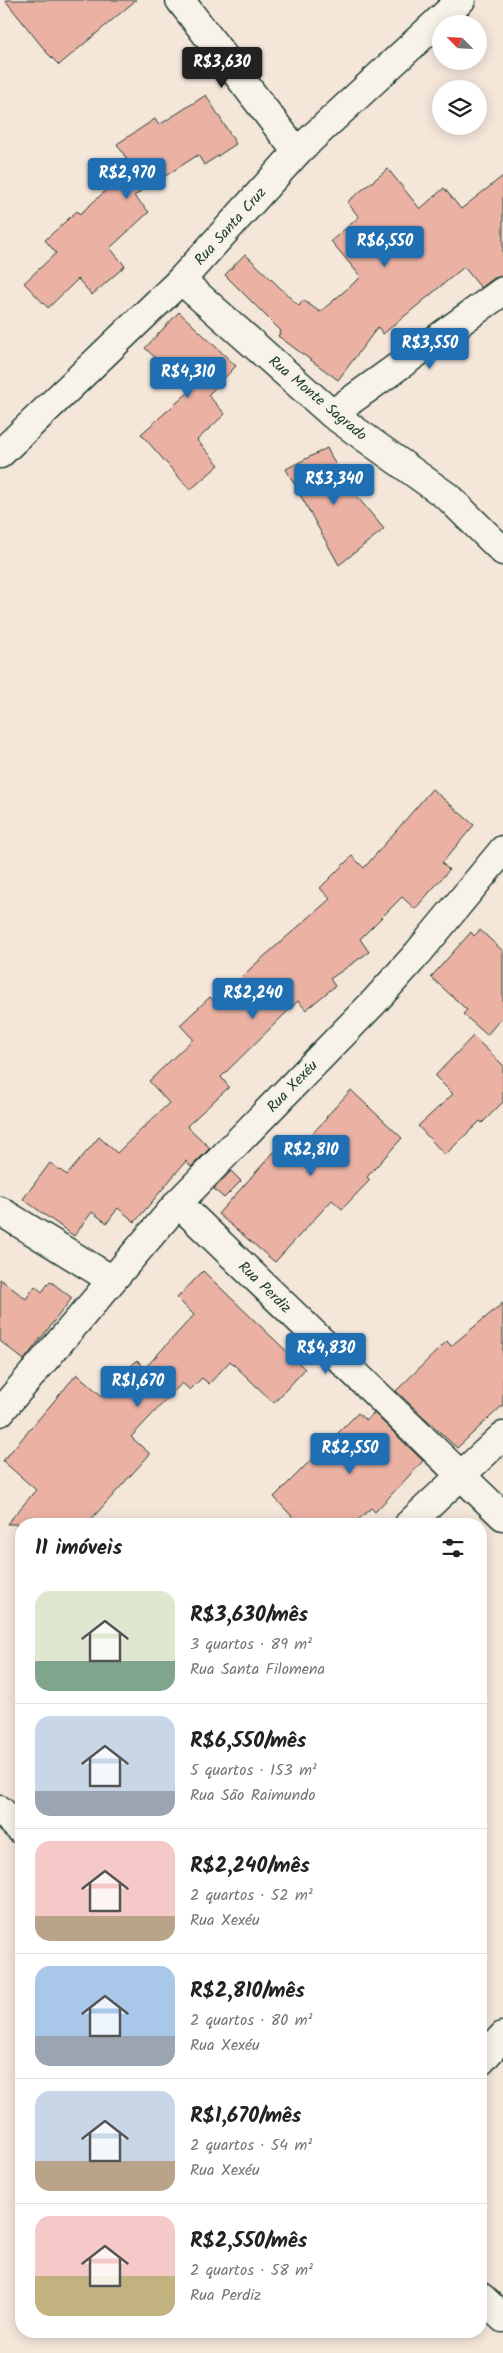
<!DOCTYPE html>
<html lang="pt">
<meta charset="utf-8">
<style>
body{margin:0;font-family:Kalam,sans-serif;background:#f2f2f2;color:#222;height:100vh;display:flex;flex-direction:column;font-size:19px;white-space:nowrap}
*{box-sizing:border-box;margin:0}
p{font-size:16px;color:#767676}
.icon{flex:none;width:28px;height:28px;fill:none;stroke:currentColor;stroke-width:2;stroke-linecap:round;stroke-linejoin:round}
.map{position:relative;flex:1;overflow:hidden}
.drawer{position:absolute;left:15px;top:1518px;width:472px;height:820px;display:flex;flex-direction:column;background:#fff;border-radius:20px;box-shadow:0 2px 12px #0003}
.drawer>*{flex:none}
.needle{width:32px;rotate:294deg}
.tools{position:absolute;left:432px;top:15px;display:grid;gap:10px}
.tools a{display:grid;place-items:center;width:55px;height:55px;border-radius:50%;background:#fff;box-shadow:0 2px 12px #0003;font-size:25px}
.price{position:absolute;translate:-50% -42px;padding:0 11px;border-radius:5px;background:#1f6fb2;color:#fff;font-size:16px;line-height:32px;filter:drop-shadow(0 1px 2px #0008)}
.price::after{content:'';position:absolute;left:50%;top:30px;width:15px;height:11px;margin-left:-8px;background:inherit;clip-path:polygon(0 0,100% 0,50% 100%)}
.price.on{background:#222;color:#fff}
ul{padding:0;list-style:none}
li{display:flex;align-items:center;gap:15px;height:125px;padding:0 20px}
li+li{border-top:1px solid #e0e0e0}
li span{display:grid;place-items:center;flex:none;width:140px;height:100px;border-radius:15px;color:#555}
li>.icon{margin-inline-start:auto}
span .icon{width:60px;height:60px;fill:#fffc;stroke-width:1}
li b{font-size:21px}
h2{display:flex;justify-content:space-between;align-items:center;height:60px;padding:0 20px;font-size:21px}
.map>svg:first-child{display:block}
</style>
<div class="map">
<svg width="503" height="2353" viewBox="0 0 503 2353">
<rect width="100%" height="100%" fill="#f5e6da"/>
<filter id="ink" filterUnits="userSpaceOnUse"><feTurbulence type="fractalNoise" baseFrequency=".02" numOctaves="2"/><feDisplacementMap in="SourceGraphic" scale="10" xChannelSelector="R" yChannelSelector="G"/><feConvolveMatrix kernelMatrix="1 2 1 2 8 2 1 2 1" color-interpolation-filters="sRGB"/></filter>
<g filter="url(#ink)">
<g fill="#ebb2a4" stroke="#1f3d34">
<polygon points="5,0 136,0 59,65 48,54"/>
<polygon points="206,95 236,144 204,165 198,155 134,196 149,212 110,248 125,266 92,295 78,279 48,308 24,283 56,253 45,240 77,211 80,214 132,167 117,144 155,119 159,125"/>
<polygon points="388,169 420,209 444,188 461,209 503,176 503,276 494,278 481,288 464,267 383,334 378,327 338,380 278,336 281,331 225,275 245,254 299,306 303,300 320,312 361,277 331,241 359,217 347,202"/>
<polygon points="179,312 236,366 208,395 225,414 197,440 219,465 190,490 141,434 190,391 145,348"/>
<polygon points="327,448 344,481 384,529 339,565 286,469"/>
<polygon points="432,789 474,825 442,863 449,870 415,909 402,897 360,939 369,952 330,979 335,986 306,1010 298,1001 221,1077 229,1087 187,1126 210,1148 191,1167 186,1161 135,1222 118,1208 107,1223 92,1212 74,1236 23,1199 50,1163 67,1175 99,1137 117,1153 169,1103 149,1081 193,1039 180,1025 210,997 216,1003 252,967 330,899 320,888 352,856 364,868"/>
<polygon points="480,930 503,951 503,1016 487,1035 463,1014 467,1010 431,977 471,932 474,936"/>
<polygon points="473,1036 503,1065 503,1102 482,1123 480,1121 445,1155 418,1126 453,1094 435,1076"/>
<polygon points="351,1090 402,1138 367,1177 370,1180 342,1209 332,1200 275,1262 218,1214 274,1152 285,1162 327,1118 326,1117"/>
<polygon points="231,1171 241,1181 224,1198 214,1189"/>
<polygon points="203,1271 305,1369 274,1403 230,1361 209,1384 202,1378 190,1390 182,1383 131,1437 150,1454 87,1524 7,1524 36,1490 3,1461 77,1374 102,1396 137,1360 145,1368 194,1315 177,1298"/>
<polygon points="0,1279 26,1299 35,1286 42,1292 50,1281 72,1298 24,1360 0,1341"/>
<polygon points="503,1303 503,1405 457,1448 396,1391 447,1341 451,1346"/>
<polygon points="358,1413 366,1420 374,1413 423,1461 375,1512 371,1508 354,1524 299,1524 274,1497"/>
</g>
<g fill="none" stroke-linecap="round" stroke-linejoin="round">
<defs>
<g id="minor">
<polyline points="180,0 297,152"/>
<polyline points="181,280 332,414 448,497 503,551"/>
<polyline points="332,414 503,291"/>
<polyline points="0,454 181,280 297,152 461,0"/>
<polyline points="178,1203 503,1516"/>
<polyline points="0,1211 112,1280"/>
<polyline points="0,1412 178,1203 375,1001 418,953 503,850"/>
<polyline points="409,1524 503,1436"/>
<polyline points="0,1810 21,1830"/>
<polyline points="481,2061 503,2036"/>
<polyline points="481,2297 503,2318"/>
</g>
</defs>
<use href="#minor" stroke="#1f3d34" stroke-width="31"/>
<use href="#minor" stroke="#f7f3e8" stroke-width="28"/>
</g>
</g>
<g text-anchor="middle" stroke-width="4.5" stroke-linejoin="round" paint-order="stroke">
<g font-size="15" fill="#1f3d34" stroke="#f7f3e8">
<text transform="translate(230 226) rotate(-48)" y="5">Rua Santa Cruz</text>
<text transform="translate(318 398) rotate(40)" y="5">Rua Monte Sagrado</text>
<text transform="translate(292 1086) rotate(-46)" y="5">Rua Xexéu</text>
<text transform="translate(265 1287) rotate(44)" y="5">Rua Perdiz</text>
</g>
</g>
</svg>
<div class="tools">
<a><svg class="needle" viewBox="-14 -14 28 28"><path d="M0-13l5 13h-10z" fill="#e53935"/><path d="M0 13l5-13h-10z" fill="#767676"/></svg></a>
<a><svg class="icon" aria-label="layers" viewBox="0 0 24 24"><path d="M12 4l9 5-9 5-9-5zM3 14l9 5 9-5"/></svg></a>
</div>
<b class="price on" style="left:222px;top:89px">R$3,630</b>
<b class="price" style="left:127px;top:200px">R$2,970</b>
<b class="price" style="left:385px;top:268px">R$6,550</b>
<b class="price" style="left:430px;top:370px">R$3,550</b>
<b class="price" style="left:188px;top:399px">R$4,310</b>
<b class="price" style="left:334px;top:506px">R$3,340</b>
<b class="price" style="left:253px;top:1020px">R$2,240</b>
<b class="price" style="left:311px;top:1177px">R$2,810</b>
<b class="price" style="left:326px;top:1375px">R$4,830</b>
<b class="price" style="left:138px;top:1408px">R$1,670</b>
<b class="price" style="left:350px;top:1475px">R$2,550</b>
<section class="drawer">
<h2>11 imóveis<svg class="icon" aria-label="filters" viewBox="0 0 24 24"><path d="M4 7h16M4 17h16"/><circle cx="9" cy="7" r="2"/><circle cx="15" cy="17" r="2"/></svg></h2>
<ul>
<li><span style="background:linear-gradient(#dfe7d0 70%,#7fa58c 0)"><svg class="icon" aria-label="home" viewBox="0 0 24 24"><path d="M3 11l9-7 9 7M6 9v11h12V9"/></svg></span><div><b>R$3,630/mês</b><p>3 quartos · 89 m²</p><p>Rua Santa Filomena</p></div></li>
<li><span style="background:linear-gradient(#c9d6e8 75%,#9aa5b1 0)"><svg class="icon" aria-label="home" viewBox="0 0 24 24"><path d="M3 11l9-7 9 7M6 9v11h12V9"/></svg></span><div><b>R$6,550/mês</b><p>5 quartos · 153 m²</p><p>Rua São Raimundo</p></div></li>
<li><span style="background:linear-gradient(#f6c9c9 75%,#b9a48a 0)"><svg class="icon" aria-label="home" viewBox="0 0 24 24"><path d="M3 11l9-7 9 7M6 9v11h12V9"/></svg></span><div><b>R$2,240/mês</b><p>2 quartos · 52 m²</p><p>Rua Xexéu</p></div></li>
<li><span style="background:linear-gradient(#a9c7e8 70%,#9aa5b1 0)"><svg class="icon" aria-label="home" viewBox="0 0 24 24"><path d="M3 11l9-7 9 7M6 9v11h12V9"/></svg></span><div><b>R$2,810/mês</b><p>2 quartos · 80 m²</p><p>Rua Xexéu</p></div></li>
<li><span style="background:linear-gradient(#c9d6e8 70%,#b9a48a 0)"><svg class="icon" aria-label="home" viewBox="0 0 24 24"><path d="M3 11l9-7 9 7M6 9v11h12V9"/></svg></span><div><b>R$1,670/mês</b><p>2 quartos · 54 m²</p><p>Rua Xexéu</p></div></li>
<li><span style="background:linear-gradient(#f6c9c9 60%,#c2b280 0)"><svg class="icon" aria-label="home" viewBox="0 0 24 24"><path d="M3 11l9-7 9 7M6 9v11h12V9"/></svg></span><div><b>R$2,550/mês</b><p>2 quartos · 58 m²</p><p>Rua Perdiz</p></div></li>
</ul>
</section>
</div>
